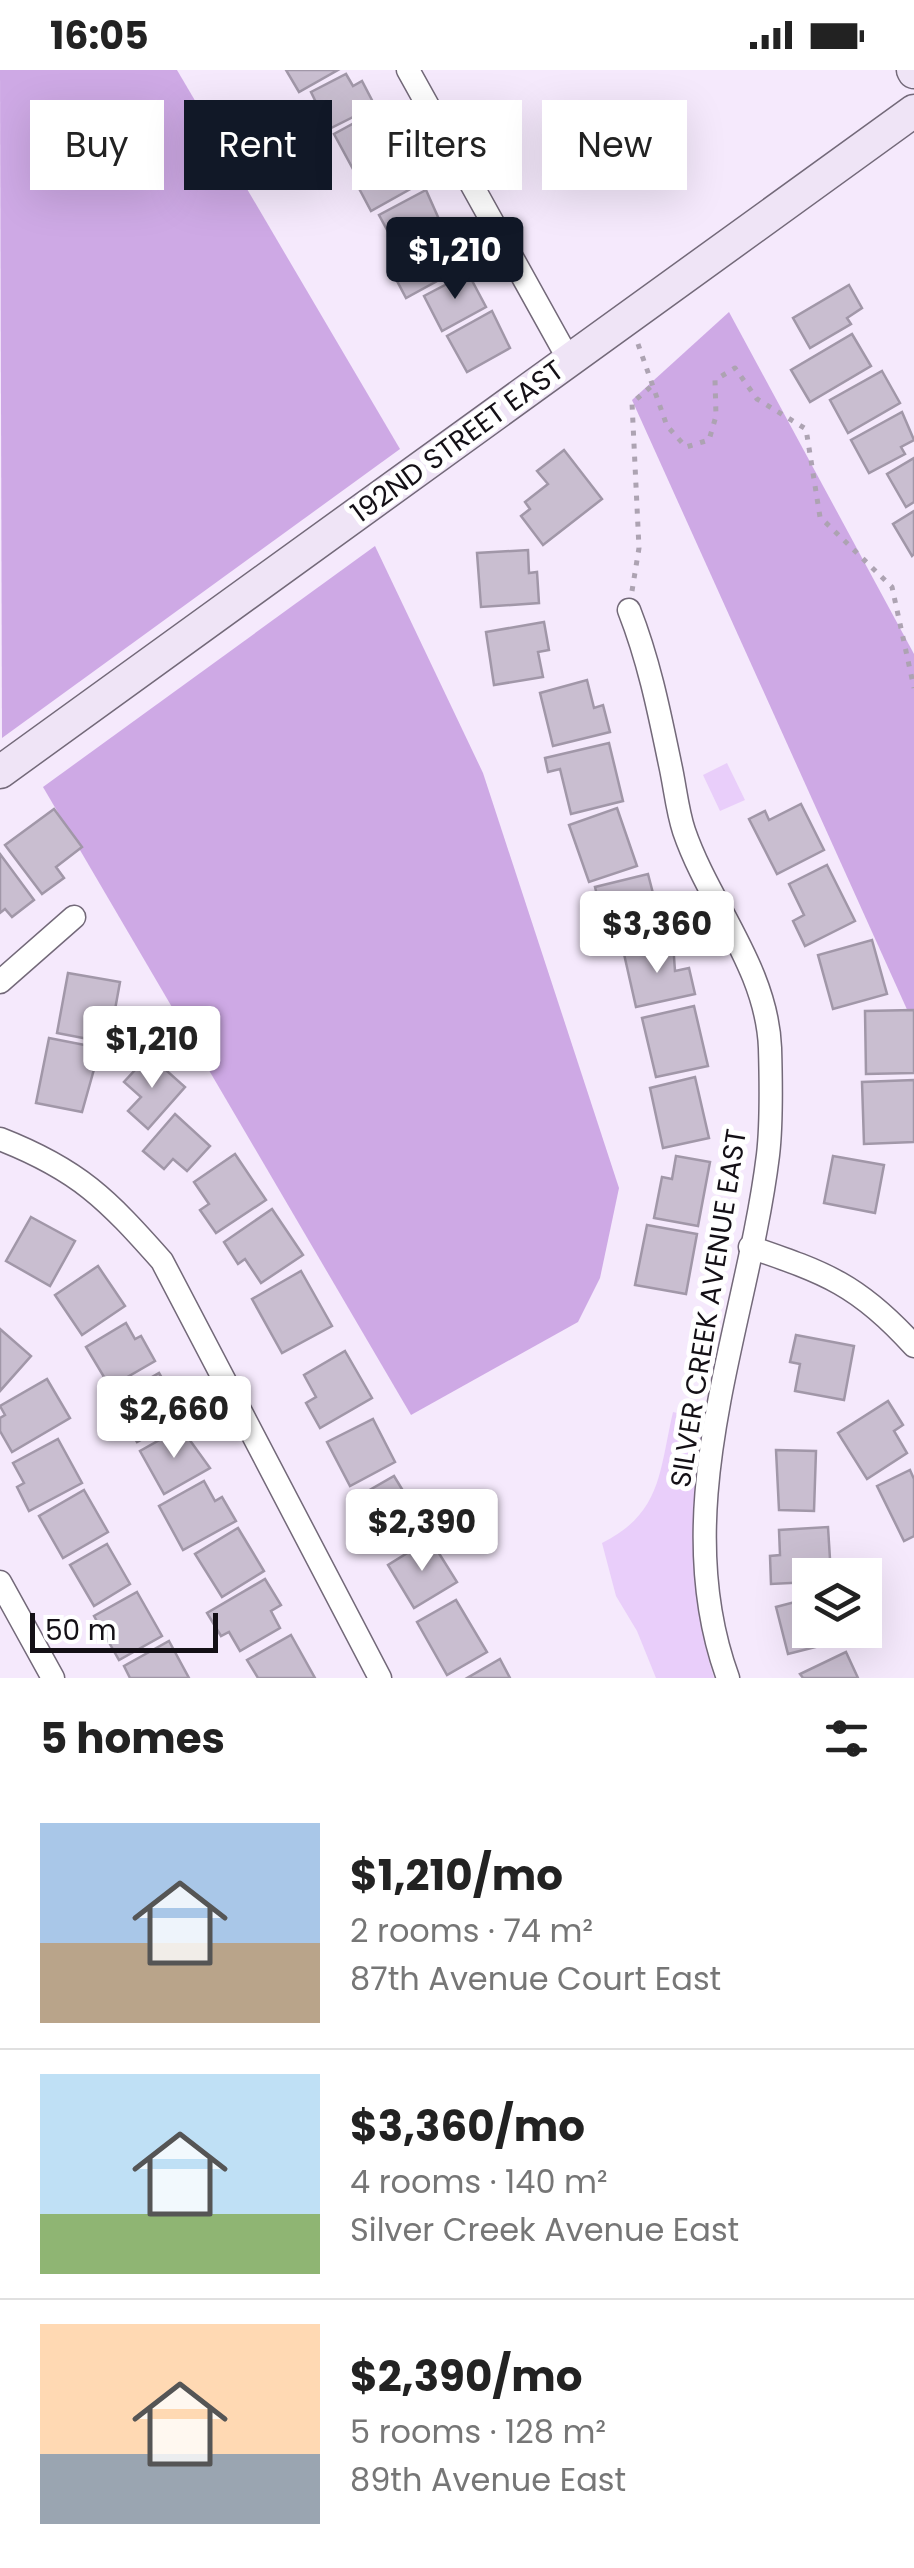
<!DOCTYPE html>
<meta charset="utf-8">
<style>
body{margin:0;font-family:Poppins,sans-serif;background:#f2f2f2;color:#222;height:100vh;display:flex;flex-direction:column;font-size:38px;white-space:nowrap}
*{box-sizing:border-box;margin:0}
p{font-size:32px;color:#767676}
.icon{flex:none;width:55px;height:55px;fill:none;stroke:currentColor;stroke-width:2;stroke-linecap:round;stroke-linejoin:round}
.map{position:relative;height:1608px;overflow:hidden}
.drawer{display:flex;flex-direction:column;background:#fff;flex:1}
.drawer>*{flex:none}
.guide{position:absolute;left:30px;top:30px;width:855px;height:90px;display:flex;gap:20px}
.tools{position:absolute;left:792px;top:1488px;display:grid;gap:20px}
.tools a{display:grid;place-items:center;width:90px;height:90px;border-radius:0px;background:#fff;box-shadow:0 10px 40px #0002;font-size:50px}
.scale{position:absolute;left:30px;bottom:25px;width:188px;box-sizing:border-box;padding-left:10px;border:5px solid #141016;border-top:0;font-size:28px;line-height:35px;white-space:nowrap;color:#141016;-webkit-text-stroke:8px #fff;paint-order:stroke}
.price{position:absolute;translate:-50% -85px;padding:0 22px;border-radius:10px;background:#fff;color:#222;font-size:32px;line-height:65px;filter:drop-shadow(0 2px 5px #0008)}
.price::after{content:'';position:absolute;left:50%;top:60px;width:30px;height:22px;margin-left:-15px;background:inherit;clip-path:polygon(0 0,100% 0,50% 100%)}
.price.selected{background:#111827;color:#fff}
ul{padding:0;list-style:none}
li{display:flex;align-items:center;gap:30px;height:250px;padding:0 40px}
li+li{border-top:2px solid #e0e0e0}
li span{display:grid;place-items:center;flex:none;width:280px;height:200px;border-radius:0px;color:#555}
li>.icon{margin-inline-start:auto}
span .icon{width:120px;height:120px;fill:#fffc;stroke-width:1}
li b{font-size:42px}
h2{display:flex;justify-content:space-between;align-items:center;height:120px;padding:0 40px;font-size:42px}
.tag{padding:0 35px;border-radius:0px;background:#fff;box-shadow:0 10px 40px #0002;font-size:35px;line-height:90px}
.tag.selected{background:#111827;color:#fff}
.status{display:flex;justify-content:space-between;align-items:center;height:70px;padding:0 50px;background:#fff;direction:ltr}
.status svg{height:28px;fill:currentColor}
.map>svg:first-child{display:block}
</style>
<div class="status"><b>16:05</b><svg viewBox="0 0 49 12"><path d="M0 12V9h3v3zM5 12V6h3v6zM10 12V3h3v9zM15 12V0h3v12zM26 1h20v11H26zM47 4h2v5h-2z"/></svg></div>
<div class="map">
<svg width="914" height="1608" viewBox="0 0 914 1608">
<rect width="100%" height="100%" fill="#f5e9fc"/>
<g fill="#e9cefa">
<polygon points="727,693 745,730 720,741 703,705"/>
<path d="M673,1342L704,1349C697,1440 686,1519 714,1608H656L637,1561L616,1526L602,1473C662,1443 659,1402 673,1342Z"/>
</g>
<g fill="#cea9e5">
<polygon points="0,0 177,0 400,379 2,668"/>
<polygon points="729,242 914,584 914,955 632,330"/>
<polygon points="375,476 483,703 619,1118 600,1208 578,1252 411,1345 43,717"/>
</g>
<g fill="#c9bed0" stroke="#a197a8" stroke-width="2.5">
<polygon points="286,0 338,0 299,22"/>
<polygon points="346,4 353,16 362,11 375,36 329,59 311,22"/>
<polygon points="380,39 394,63 383,69 389,80 353,99 334,64"/>
<polygon points="402,83 421,113 371,141 354,109"/>
<polygon points="426,120 442,156 398,180 379,145"/>
<polygon points="444,163 468,194 406,228 396,209 408,203 399,188"/>
<polygon points="468,203 486,237 442,261 424,226"/>
<polygon points="849,215 862,238 847,248 851,254 810,278 793,248"/>
<polygon points="492,241 510,278 467,302 447,266"/>
<polygon points="852,264 871,296 810,332 791,300"/>
<polygon points="882,301 900,333 848,363 830,330"/>
<polygon points="902,342 914,370 901,377 905,384 869,403 851,370"/>
<polygon points="564,380 602,429 543,475 521,446 530,439 525,432 548,414 537,401"/>
<polygon points="914,388 914,432 906,437 887,404"/>
<polygon points="914,441 914,484 912,486 893,454"/>
<polygon points="528,480 529,503 537,502 539,533 481,537 477,483"/>
<polygon points="544,552 549,580 538,582 543,607 494,615 486,562"/>
<polygon points="587,610 594,638 603,635 610,662 553,676 540,623"/>
<polygon points="609,673 623,731 571,744 560,699 548,702 545,688"/>
<polygon points="801,734 824,780 777,804 749,749 765,741 769,750"/>
<polygon points="617,738 637,796 589,812 569,755"/>
<polygon points="54,739 82,777 56,797 64,808 42,824 5,775"/>
<polygon points="0,784 34,830 12,847 5,839 0,843"/>
<polygon points="827,795 855,851 805,876 793,851 804,845 789,814"/>
<polygon points="648,804 655,831 643,834 651,866 609,876 595,817"/>
<polygon points="872,870 887,924 833,939 818,885"/>
<polygon points="673,873 675,901 689,898 695,924 636,937 624,884"/>
<polygon points="68,903 120,912 109,973 57,963"/>
<polygon points="694,936 708,996 656,1007 642,948"/>
<polygon points="914,940 914,1003 866,1004 865,941"/>
<polygon points="49,968 100,978 82,1042 36,1033"/>
<polygon points="149,985 185,1017 148,1059 128,1041 141,1027 124,1012"/>
<polygon points="695,1007 709,1068 663,1078 650,1018"/>
<polygon points="914,1010 914,1072 864,1074 862,1012"/>
<polygon points="175,1044 210,1076 187,1101 173,1089 164,1099 143,1081"/>
<polygon points="235,1084 266,1130 216,1163 200,1140 209,1134 194,1112"/>
<polygon points="676,1086 710,1092 698,1156 654,1148 662,1107 672,1109"/>
<polygon points="833,1086 884,1095 875,1143 824,1133"/>
<polygon points="272,1139 303,1185 261,1213 245,1189 238,1194 224,1172"/>
<polygon points="31,1147 75,1171 50,1216 6,1191"/>
<polygon points="647,1155 697,1164 686,1224 635,1215"/>
<polygon points="98,1196 125,1236 82,1265 55,1225"/>
<polygon points="301,1201 332,1256 282,1283 252,1229"/>
<polygon points="126,1253 135,1269 141,1266 155,1291 110,1317 86,1277"/>
<polygon points="0,1259 31,1286 0,1321"/>
<polygon points="796,1265 854,1276 844,1330 795,1321 800,1294 790,1292"/>
<polygon points="345,1281 372,1328 320,1358 306,1333 316,1327 304,1305"/>
<polygon points="159,1303 184,1346 137,1372 112,1330"/>
<polygon points="47,1309 70,1348 12,1382 0,1361 0,1348 5,1345 0,1336"/>
<polygon points="888,1331 903,1355 894,1361 907,1383 867,1409 838,1363"/>
<polygon points="373,1349 395,1392 350,1416 327,1372"/>
<polygon points="181,1358 210,1398 164,1424 140,1381"/>
<polygon points="58,1369 82,1413 29,1441 17,1417 24,1413 13,1393"/>
<polygon points="776,1380 816,1381 814,1441 779,1440"/>
<polygon points="910,1400 914,1409 914,1466 904,1471 877,1416"/>
<polygon points="394,1406 411,1434 419,1429 434,1454 385,1482 354,1429"/>
<polygon points="204,1411 215,1431 222,1427 236,1451 183,1480 159,1436"/>
<polygon points="84,1420 108,1462 63,1488 39,1446"/>
<polygon points="828,1457 831,1505 810,1505 810,1512 771,1514 770,1486 780,1485 779,1460"/>
<polygon points="238,1458 264,1501 222,1527 195,1484"/>
<polygon points="430,1469 457,1512 414,1538 388,1495"/>
<polygon points="107,1474 130,1514 94,1536 70,1495"/>
<polygon points="265,1509 281,1535 271,1541 280,1558 240,1581 229,1562 221,1566 207,1543"/>
<polygon points="137,1522 162,1566 119,1590 94,1546"/>
<polygon points="810,1528 810,1560 832,1560 835,1572 788,1584 776,1537"/>
<polygon points="456,1530 487,1582 447,1605 417,1552"/>
<polygon points="291,1565 315,1608 258,1608 247,1590"/>
<polygon points="169,1571 189,1608 130,1608 124,1596"/>
<polygon points="846,1582 858,1608 803,1608 800,1604"/>
<polygon points="500,1589 510,1608 467,1608"/>
</g>
<g fill="none" stroke-linecap="round" stroke-linejoin="round">
<defs>
<g id="street">
<polyline points="408,0 569,290"/>
<path d="M629,540C649,591 659,641 670,694C675,716 677,740 684,761C709,834 767,898 770,978C771,1012 772,1051 768,1085C747,1256 665,1437 728,1608"/>
<polyline points="0,912 74,847"/>
<path d="M0,1069C79,1100 107,1129 162,1191L380,1608"/>
<path d="M750,1177C826,1203 859,1215 914,1276"/>
<polyline points="0,1512 53,1608"/>
</g>
<g id="secondary">
<polyline points="913,0 914,2"/>
<polyline points="0,702 914,41"/>
</g>
</defs>
<use href="#street" stroke="#736979" stroke-width="25"/>
<use href="#secondary" stroke="#736979" stroke-width="35"/>
<g stroke="#ada3b2" stroke-width="5" stroke-dasharray="5 8" stroke-linecap="butt">
<polyline points="638,274 667,356 686,377 709,370 716,346 715,310 735,298 757,329 806,359 820,447 892,517 914,618"/>
<polyline points="632,521 639,478 632,333 654,314"/>
</g>
<use href="#street" stroke="#fff" stroke-width="22"/>
<use href="#secondary" stroke="#efe4f6" stroke-width="32"/>
</g>
<g text-anchor="middle" stroke-width="10" stroke-linejoin="round" paint-order="stroke">
<g font-size="28" fill="#141016" stroke="#fff">
<text transform="translate(457 371) rotate(-36)" y="10">192ND STREET EAST</text>
<text transform="translate(708 1238) rotate(-81)" y="10">SILVER CREEK AVENUE EAST</text>
</g>
</g>
</svg>
<div class="tools">
<a><svg class="icon" aria-label="layers" viewBox="0 0 24 24"><path d="M12 4l9 5-9 5-9-5zM3 14l9 5 9-5"/></svg></a>
</div>
<div class="scale">50 m</div>
<b class="price selected" style="left:455px;top:232px">$1,210</b>
<b class="price" style="left:657px;top:906px">$3,360</b>
<b class="price" style="left:152px;top:1021px">$1,210</b>
<b class="price" style="left:174px;top:1391px">$2,660</b>
<b class="price" style="left:422px;top:1504px">$2,390</b>
<div class="guide">
<a class="tag">Buy</a>
<a class="tag selected">Rent</a>
<a class="tag">Filters</a>
<a class="tag">New</a>
</div>
</div>
<section class="drawer">
<h2>5 homes<svg class="icon" aria-label="filters" viewBox="0 0 24 24"><path d="M4 7h16M4 17h16"/><circle cx="9" cy="7" r="2"/><circle cx="15" cy="17" r="2"/></svg></h2>
<ul>
<li><span style="background:linear-gradient(#a9c7e8 60%,#b9a48a 0)"><svg class="icon" aria-label="home" viewBox="0 0 24 24"><path d="M3 11l9-7 9 7M6 9v11h12V9"/></svg></span><div><b>$1,210/mo</b><p>2 rooms · 74 m²</p><p>87th Avenue Court East</p></div></li>
<li><span style="background:linear-gradient(#bfe0f5 70%,#8fb573 0)"><svg class="icon" aria-label="home" viewBox="0 0 24 24"><path d="M3 11l9-7 9 7M6 9v11h12V9"/></svg></span><div><b>$3,360/mo</b><p>4 rooms · 140 m²</p><p>Silver Creek Avenue East</p></div></li>
<li><span style="background:linear-gradient(#ffd9b3 65%,#9aa5b1 0)"><svg class="icon" aria-label="home" viewBox="0 0 24 24"><path d="M3 11l9-7 9 7M6 9v11h12V9"/></svg></span><div><b>$2,390/mo</b><p>5 rooms · 128 m²</p><p>89th Avenue East</p></div></li>
</ul>
</section>
